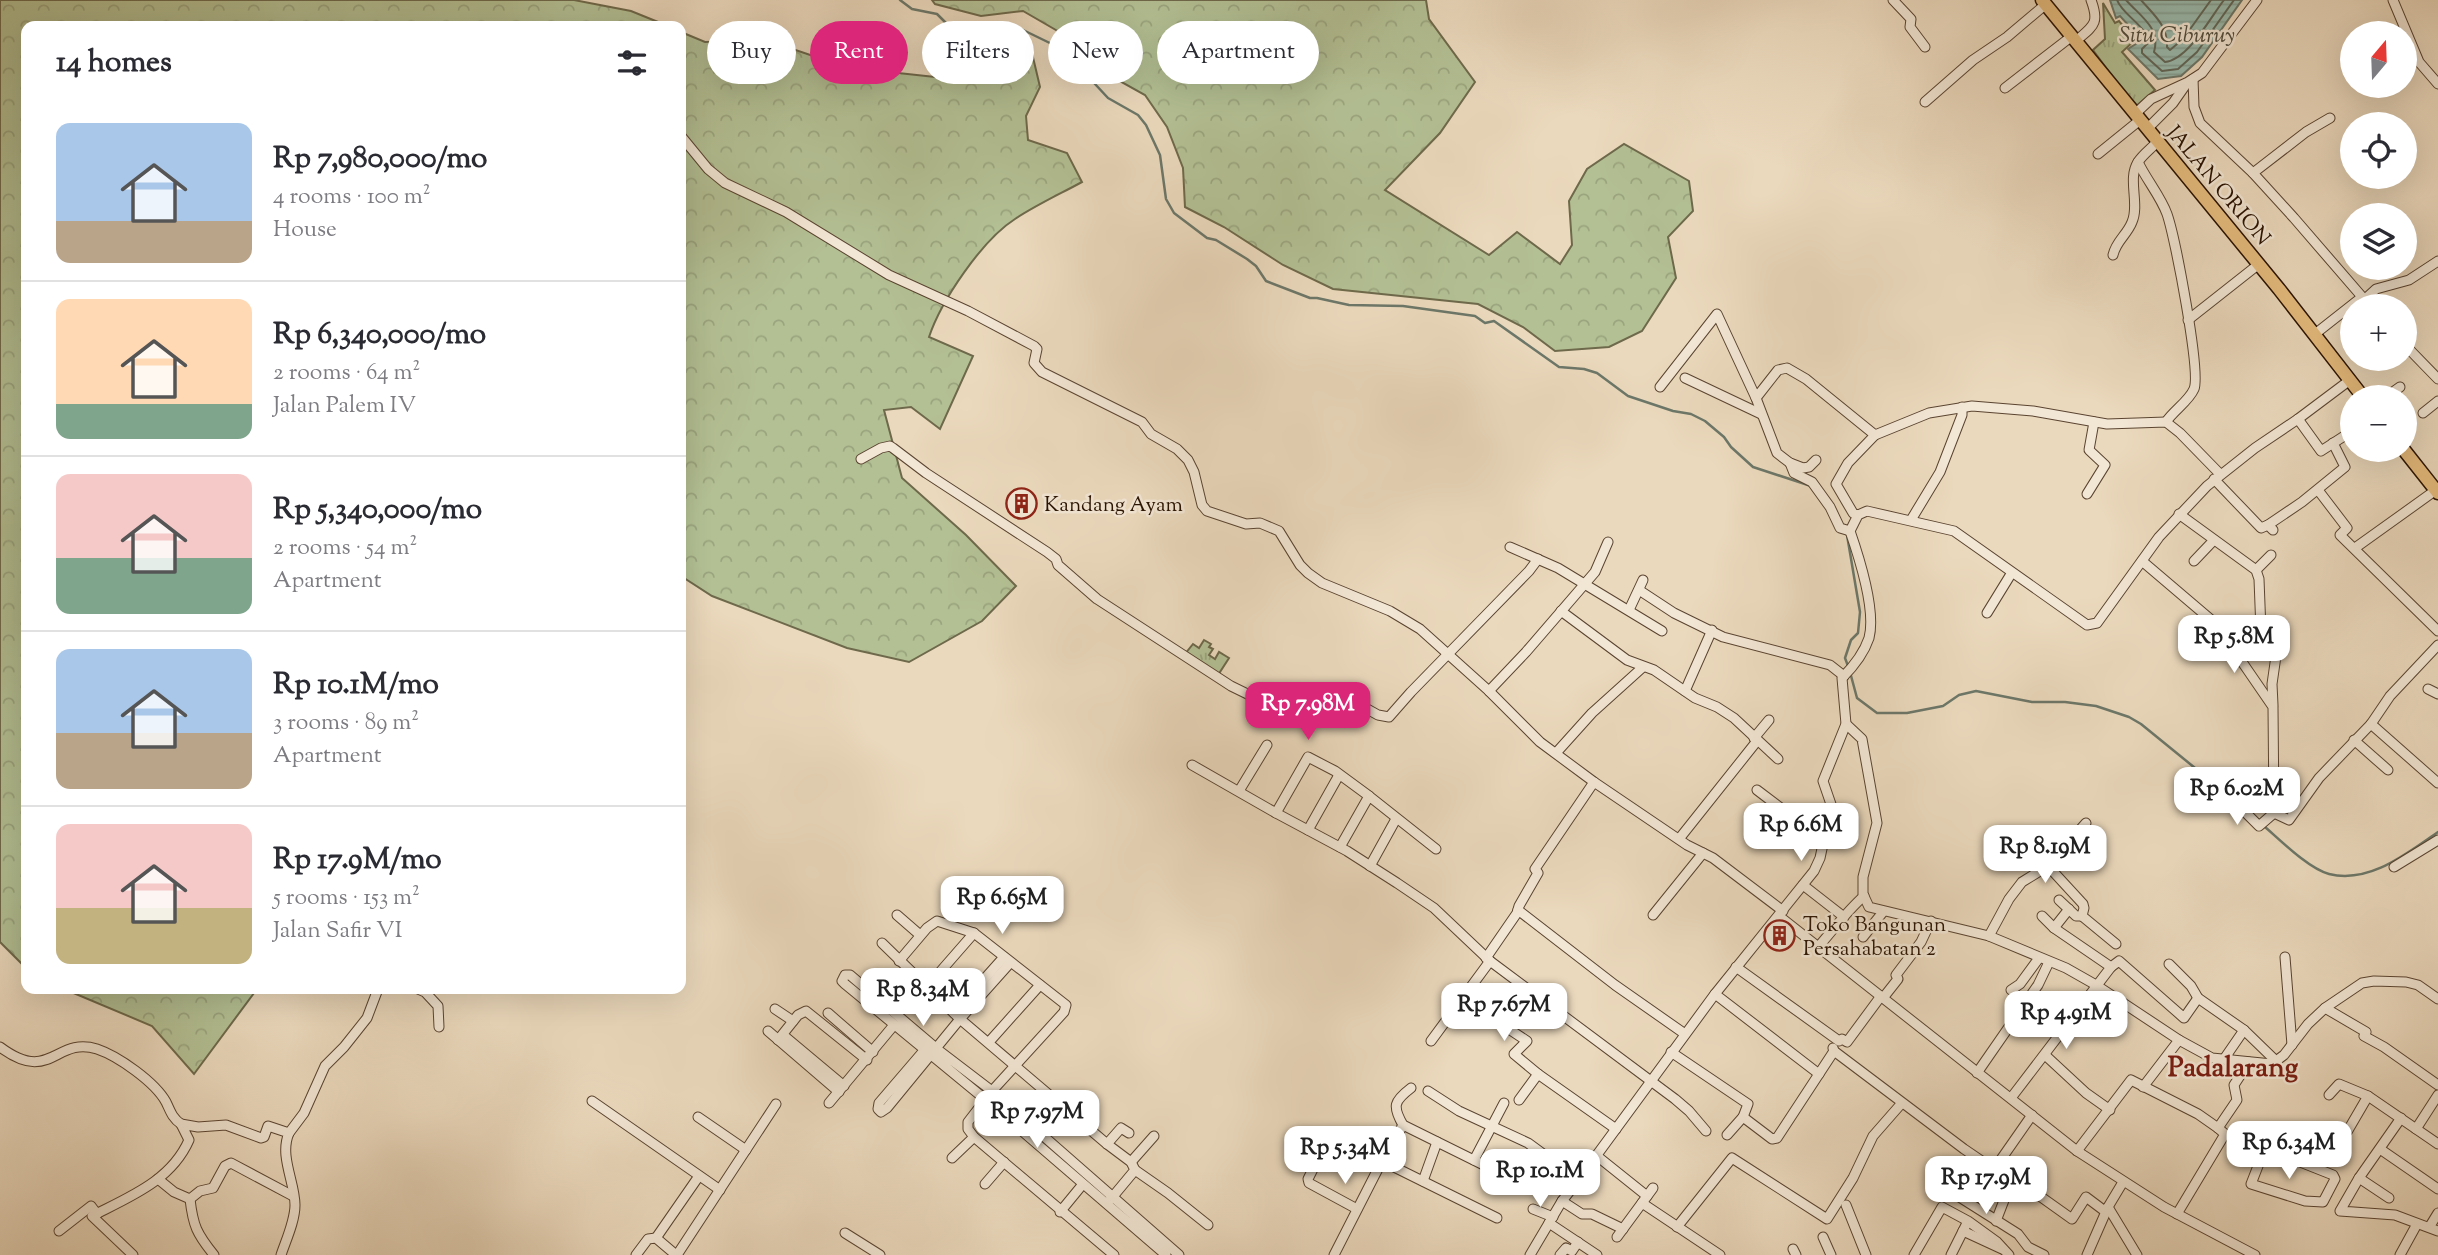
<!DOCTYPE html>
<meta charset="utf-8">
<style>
body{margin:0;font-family:"Sorts Mill Goudy",serif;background:#f7f7f7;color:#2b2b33;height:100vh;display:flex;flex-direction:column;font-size:26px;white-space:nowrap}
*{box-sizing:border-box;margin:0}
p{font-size:23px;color:#7c7c81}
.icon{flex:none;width:38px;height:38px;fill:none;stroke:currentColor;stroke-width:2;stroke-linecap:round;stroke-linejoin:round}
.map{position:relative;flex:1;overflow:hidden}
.sheet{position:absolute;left:21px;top:21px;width:665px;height:973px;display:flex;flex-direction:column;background:#fff;border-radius:14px;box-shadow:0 7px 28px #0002}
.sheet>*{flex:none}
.banner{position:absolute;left:707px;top:21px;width:665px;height:63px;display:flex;gap:14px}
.needle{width:46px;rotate:19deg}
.fabs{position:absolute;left:2340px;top:21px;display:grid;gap:14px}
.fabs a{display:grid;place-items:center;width:77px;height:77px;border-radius:50%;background:#fff;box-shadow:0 7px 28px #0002;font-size:35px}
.price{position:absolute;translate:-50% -60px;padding:0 16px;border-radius:14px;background:#fff;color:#222;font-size:23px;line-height:46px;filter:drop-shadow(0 2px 4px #0008)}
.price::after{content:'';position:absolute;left:50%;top:42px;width:21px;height:16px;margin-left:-10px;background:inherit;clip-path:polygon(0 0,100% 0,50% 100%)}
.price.current{background:#db2777;color:#fff}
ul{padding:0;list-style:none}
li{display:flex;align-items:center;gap:21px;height:175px;padding:0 35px}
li+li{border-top:2px solid #e1e1e2}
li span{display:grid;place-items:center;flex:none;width:196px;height:140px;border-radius:14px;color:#555}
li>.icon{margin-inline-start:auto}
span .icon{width:84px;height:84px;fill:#fffc;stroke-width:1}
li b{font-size:30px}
h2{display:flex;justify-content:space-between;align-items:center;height:84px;padding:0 35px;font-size:30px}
.tag{padding:0 24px;border-radius:32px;background:#fff;box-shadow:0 7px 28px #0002;font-size:24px;line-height:63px}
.tag.current{background:#db2777;color:#fff}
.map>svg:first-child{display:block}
</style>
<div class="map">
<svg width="2438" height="1255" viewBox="0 0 2438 1255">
<defs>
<pattern id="grass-tufts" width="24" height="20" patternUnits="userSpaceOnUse" patternTransform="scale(1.75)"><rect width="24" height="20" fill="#b3c094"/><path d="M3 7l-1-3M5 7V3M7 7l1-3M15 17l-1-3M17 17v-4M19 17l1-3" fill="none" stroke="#9aa47e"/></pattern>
<pattern id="forest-crowns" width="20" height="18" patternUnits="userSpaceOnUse" patternTransform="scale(1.75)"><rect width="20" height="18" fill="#b3c094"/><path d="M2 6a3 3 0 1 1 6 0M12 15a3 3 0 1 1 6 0" fill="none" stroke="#9aa47e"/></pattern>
<pattern id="water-rules" width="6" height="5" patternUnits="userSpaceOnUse" patternTransform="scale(1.75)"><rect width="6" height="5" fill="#99baad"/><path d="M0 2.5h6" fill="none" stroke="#849f93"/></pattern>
</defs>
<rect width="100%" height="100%" fill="#ebd9bd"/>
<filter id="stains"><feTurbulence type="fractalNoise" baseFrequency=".00286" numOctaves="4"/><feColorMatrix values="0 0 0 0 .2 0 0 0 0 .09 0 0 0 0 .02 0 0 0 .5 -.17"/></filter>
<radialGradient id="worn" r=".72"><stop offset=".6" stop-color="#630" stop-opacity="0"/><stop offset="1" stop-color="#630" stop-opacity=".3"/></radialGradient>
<g fill="url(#grass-tufts)" stroke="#6e694b" stroke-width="2">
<polygon points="2103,3 2115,23 2119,21 2135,40 2122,52 2155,90 2135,107 2093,50 2105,39"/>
<polygon points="1204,640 1211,644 1209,647 1213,649 1209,655 1215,659 1219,652 1229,658 1218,675 1185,654 1193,644 1199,648"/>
</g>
<g fill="url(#forest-crowns)" stroke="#6e694b" stroke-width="2">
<polygon points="0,0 574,0 631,11 668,26 26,26 26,968 0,942"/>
<polygon points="932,0 1426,0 1429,19 1475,82 1440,133 1385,190 1489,255 1517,232 1560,264 1572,245 1569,201 1587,169 1624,144 1689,181 1693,211 1668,237 1676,278 1642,331 1609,347 1555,351 1523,327 1478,304 1333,289 1283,265 1224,227 1185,207 1183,168 1167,127 1145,95 1098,69 1061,33 1023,11 981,16 935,4"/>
<path d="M681,32L705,42L766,40L828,61L889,72L972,81L1012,60L1032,53L1040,87L1026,116L1028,140L1067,153L1082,182C1060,194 1036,205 1015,219C982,240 941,301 929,337L973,356L940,429L911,407L884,410L902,478L966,535L1016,586L982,621L909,662L847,648L712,596L681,576Z"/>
<polygon points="64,989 257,989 194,1074 152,1026"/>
</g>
<polygon fill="url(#water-rules)" stroke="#6c7769" stroke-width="2" points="2110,0 2242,0 2202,57 2181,76 2158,79 2128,49 2142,40 2120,16 2116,18"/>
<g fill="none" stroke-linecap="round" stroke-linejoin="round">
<g stroke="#616658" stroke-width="2">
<path d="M2117,0C2123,16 2147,25 2148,43L2142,49V53L2162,71L2178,69L2197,52L2234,0"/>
<path d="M2126,0C2141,17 2161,28 2154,52L2165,62C2188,60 2210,18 2224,0"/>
<path d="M2141,0C2154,15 2168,26 2167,47L2170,50L2183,39L2211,0"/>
</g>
<g stroke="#6c7769" stroke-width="2.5">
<polyline points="900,0 912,9 937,14 947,24 963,25 975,35 994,38 1013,28 1019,28 1058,47 1071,64 1082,70 1108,98 1138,115 1146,125 1160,155 1166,199 1174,213 1207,238 1216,240 1247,259 1256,266 1266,281 1310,298 1317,298 1349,305 1403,306 1475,316 1485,323 1494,321 1559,367 1584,369 1597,373 1628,396 1673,411 1691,414 1705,421 1724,437 1731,447 1753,467 1811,486"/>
<polyline points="1847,535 1860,612 1858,633 1851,640 1845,658 1848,666"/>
<polyline points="1850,672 1857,698 1877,713 1907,713 1943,706 1959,695 1976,691 2032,702 2065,702 2096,706 2129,717 2141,724 2211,781"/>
<path d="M2264,826C2280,840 2309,869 2329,874C2370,884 2407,853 2438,832"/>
</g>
<defs>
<g id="minor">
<polyline points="1893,0 1911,19 1910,27 1925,47"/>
<polyline points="2393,0 2419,62 2438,84"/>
<path d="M2076,41C2093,26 2100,24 2091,0"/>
<polyline points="2193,79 2194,107 2200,123 2253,173 2294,218 2370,306"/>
<polyline points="2005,88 2072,36"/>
<polyline points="1925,102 1973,60 2007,37 2046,4"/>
<polyline points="2135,114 2151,99 2188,82 2202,73 2257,0"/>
<polyline points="2147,129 2173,103 2187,83"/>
<polyline points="681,136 708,169 725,183 786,212 889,275 968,311 1034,346 1037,349 1034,363 1042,372 1142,422 1151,434 1177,449 1188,460 1194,472 1202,505 1207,511 1246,524 1260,523 1279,531 1300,565 1308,573 1322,583 1390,611 1420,629 1489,691 1540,742 1594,782 1687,845 1713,858 1783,911"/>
<polyline points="2098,154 2140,120"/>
<path d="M2138,162C2146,179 2161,197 2167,214C2175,237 2201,372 2194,389C2189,401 2173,411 2166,422"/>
<polyline points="2253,173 2306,132 2330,118"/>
<path d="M2113,255C2116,241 2127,235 2132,222C2140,204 2127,179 2138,162C2143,154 2152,148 2158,141"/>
<polyline points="2364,300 2376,289 2409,280 2438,261"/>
<polyline points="2188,320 2259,264"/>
<polyline points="2315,334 2362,297"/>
<polyline points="2404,344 2438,379"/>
<polyline points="1685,378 1761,414"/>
<polyline points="1660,387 1717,314 1756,398 1777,453 1790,463 1803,468 1809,467 1816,460"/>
<polyline points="2386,397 2400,387"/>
<polyline points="1756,398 1778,370 1787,368 1806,379 1875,435 1929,413 1972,406 2033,411 2107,424 2166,422 2180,433 2220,474"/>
<polyline points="2423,413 2438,401"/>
<polyline points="2298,419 2321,451 2352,431"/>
<polyline points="861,459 881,448 890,446 893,448 926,473 1047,552 1056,559 1058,565 1097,599 1231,686 1276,708 1306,715 1332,714 1351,700 1378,715 1389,717 1411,692 1529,571 1538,559"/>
<polyline points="1790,463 1794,473 1812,482 1830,507 1840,528 1850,531"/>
<polyline points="2214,479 2261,528 2268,525 2273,530"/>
<polyline points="2318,490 2347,528 2340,535 2438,631"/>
<polyline points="2087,494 2105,465 2089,450 2094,422"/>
<polyline points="2179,514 2256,570 2259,579 2261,631 2276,656 2272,684 2273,705"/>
<polyline points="1858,515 1853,513 1836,484 1848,463 1875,435"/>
<polyline points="1911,520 1940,472 1962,415 1962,407"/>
<polyline points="2268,525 2302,502 2345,467 2333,443"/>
<polyline points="1510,547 1558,568 1662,631"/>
<polyline points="2355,548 2436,490"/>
<polyline points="2142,561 2216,624 2273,707 2274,813"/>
<polyline points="2194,561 2214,540"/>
<polyline points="2256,570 2271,555"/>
<polyline points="1639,590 1674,613 1723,637 1830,665 1844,676"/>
<polyline points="1629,610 1643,580"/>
<polyline points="1561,611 1627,660 1654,670 1695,698 1717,707 1734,718 1778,759"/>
<polyline points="1987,613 2011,574"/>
<polyline points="2428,689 2438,694"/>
<polyline points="1489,691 1526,652 1595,572 1608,542"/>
<polyline points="1685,691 1712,630"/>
<polyline points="1846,724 1862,739 1877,823 1863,877 1863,894 1869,907 1989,936 2066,968 2096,985 2179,1040 2212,1058 2272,1064 2284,1055 2308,1024 2325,1008 2362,983 2374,981 2406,982 2418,985 2438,999"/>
<polyline points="2371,724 2438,783"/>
<polyline points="1754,738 1769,720"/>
<polyline points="2354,740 2388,770"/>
<polyline points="1556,753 1592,713 1643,667"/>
<polyline points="1192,765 1276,813 1347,851 1397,883 1434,908 1490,961 1675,1099 1689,1111 1706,1131"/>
<polyline points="2209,784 2224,791 2259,826 2274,813"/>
<polyline points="1757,790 1824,841"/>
<polyline points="1239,791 1267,745"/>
<polyline points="1276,813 1308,757 1335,771 1369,796"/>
<polyline points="2274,813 2289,820 2319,778 2371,724 2390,696 2438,645"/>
<polyline points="1308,830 1339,775"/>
<polyline points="1679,839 1757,741"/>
<polyline points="1340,847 1369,796 1436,849"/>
<polyline points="1370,866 1396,819"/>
<polyline points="2048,866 2083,904 2084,908 2082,916 2116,944"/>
<polyline points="2394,867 2438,840"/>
<polyline points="1803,885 1844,917"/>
<polyline points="2059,900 2076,916 2082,916"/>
<polyline points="1518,910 1615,985 1685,1034"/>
<polyline points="897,915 920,935"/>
<polyline points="1653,915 1703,853"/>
<polyline points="1779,916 2077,1151 2164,1207 2255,1255"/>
<polyline points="2054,928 2069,909"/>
<polyline points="1989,936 2009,899 2022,882 2048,866 2086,823"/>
<polyline points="1863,937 1883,912"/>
<polyline points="882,943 960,1019 1107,1144 1131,1162 1135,1170 1110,1200"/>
<path d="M1818,947C1833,930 1847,911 1864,896"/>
<polyline points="2285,957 2292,1045"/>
<polyline points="1486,958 1517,913 1519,906 1538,873 1535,869 1594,782"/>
<polyline points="899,961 927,928 937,921 974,933 1066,1005 1064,1012 992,1091 968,1122 968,1129 974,1137 1114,1255"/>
<polyline points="2169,964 2191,986 2198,998 2244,1030 2224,1059"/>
<polyline points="1736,967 1839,1041 1842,1039 1847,1042 1881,996"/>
<polyline points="2111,967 2119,961 2184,1018 2198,998"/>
<polyline points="926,988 974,933"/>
<polyline points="418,989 425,992 438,1006 439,1027"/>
<polyline points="2011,990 2020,984 2039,958"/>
<polyline points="1715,994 1819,1074"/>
<polyline points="1462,998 1527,1041 1514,1054 1538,1074 1519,1100"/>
<polyline points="1883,998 1898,979 1896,975 1921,942 1931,921"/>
<polyline points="2325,1008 2366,1032 2364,1036 2384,1047 2438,1085"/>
<polyline points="775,1009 793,1021"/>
<polyline points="828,1013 873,1052"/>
<polyline points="954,1013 1004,957"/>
<polyline points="2244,1030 2277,1062"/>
<polyline points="768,1031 839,1092"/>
<polyline points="783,1035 844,1086"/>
<polyline points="778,1040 798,1015 806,1011 867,1060"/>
<polyline points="1431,1041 1490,961"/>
<polyline points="989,1042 1040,985"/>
<path d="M0,1047C51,1085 55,1036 97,1049C118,1056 155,1082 166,1102C170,1110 172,1118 181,1124"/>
<polyline points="927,1047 879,1103 878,1109 881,1112 887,1108 960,1019 1010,963"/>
<polyline points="1834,1051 1964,1149 1989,1166 2013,1177 2072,1219 2086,1197 2106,1212"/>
<polyline points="1671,1052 1748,1104 1743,1117 1727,1135"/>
<polyline points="2045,1055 2086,1093 2110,1110"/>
<polyline points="1977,1073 2038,985 2049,962"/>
<polyline points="1538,1074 1616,1129"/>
<polyline points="2143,1087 2179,1040"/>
<path d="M1411,1088C1394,1101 1392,1106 1403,1125L1512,1179L1548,1185H1567L1577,1182L1715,994L1814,871L1820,858L1826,830L1834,813L1823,781L1846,724L1842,678C1853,667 1864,653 1869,638C1876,611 1859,557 1850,531L1858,515L1867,511L1954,531L2087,625L2097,623L2159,537L2207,486L2255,448L2298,419L2350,380"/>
<polyline points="1428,1091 1459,1111 1528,1143 1543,1154"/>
<polyline points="2329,1095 2339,1084 2368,1096 2438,1144"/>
<polyline points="2011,1098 2111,967 2054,928 2042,916"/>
<polyline points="592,1101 720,1190"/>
<polyline points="829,1103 894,1025"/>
<polyline points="698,1117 746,1150"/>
<polyline points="1743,1117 1772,1139 1777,1138 1834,1051 1833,1048"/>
<polyline points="2401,1118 2359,1178 2340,1211 2395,1215 2438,1231"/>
<polyline points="2416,1129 2438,1095"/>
<polyline points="2347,1132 2368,1096"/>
<polyline points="289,1133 304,1113 325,1066 344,1047 367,1018 378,989"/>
<polyline points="2253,1140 2265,1148 2333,1175 2335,1179 2323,1202 2305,1201 2251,1184 2265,1148"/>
<polyline points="1107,1144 1121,1128 1129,1133"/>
<polyline points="2380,1149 2438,1189"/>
<polyline points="2077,1151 2131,1080 2198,1114 2218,1128"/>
<polyline points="1597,1156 1647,1196"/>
<polyline points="952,1158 974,1137"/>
<polyline points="1474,1160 1504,1103"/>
<polyline points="1382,1161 1497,1218"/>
<polyline points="1131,1162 1154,1136"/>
<polyline points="1995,1168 2032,1115"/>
<polyline points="1313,1169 1308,1179 1309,1183 1357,1209"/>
<polyline points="1135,1170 1168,1193 1208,1225"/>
<polyline points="2359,1178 2389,1198"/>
<polyline points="158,1179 174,1192 190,1199 200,1191 213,1188 225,1166 231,1163 293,1196"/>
<polyline points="1423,1181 1437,1142"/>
<polyline points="985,1184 1004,1162"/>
<polyline points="1950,1191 2018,1234 2028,1247 2044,1255"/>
<path d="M190,1199C193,1226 197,1234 214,1255"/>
<polyline points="1562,1201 1582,1214 1592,1214 1623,1229"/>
<polyline points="1642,1203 1720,1255"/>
<polyline points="1846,1205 1866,1255"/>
<polyline points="2108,1207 2137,1255"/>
<polyline points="1533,1209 1553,1217"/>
<polyline points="1060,1212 1083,1184"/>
<polyline points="2177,1214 2225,1134 2218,1128 2237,1100 2234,1085 2249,1062"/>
<polyline points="1996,1221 2013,1177"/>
<polyline points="1549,1223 1597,1255"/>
<polyline points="2430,1226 2438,1213"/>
<polyline points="1677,1227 1732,1158 1827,1219 1853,1178 1873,1136 1901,1104"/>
<polyline points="59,1231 91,1206 97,1214"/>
<polyline points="1963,1231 2002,1249"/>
<polyline points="845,1233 880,1255"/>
<polyline points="1617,1237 1653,1188"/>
<polyline points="1823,1237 1831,1255"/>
<polyline points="656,1238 699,1176"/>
<polyline points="1793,1249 1796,1255"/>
<path d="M133,1255L92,1216C129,1197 171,1181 189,1140L181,1124L198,1127L226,1125L261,1138L264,1137L268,1126L289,1133C279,1156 295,1182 295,1205C295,1221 286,1240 281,1255"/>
<polyline points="636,1255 648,1239 656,1238 676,1255"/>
<polyline points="677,1255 776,1104"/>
<polyline points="1166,1255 986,1100 845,984 842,981 845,975 850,975 937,1049 992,1091 1179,1255"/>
<polyline points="1334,1255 1382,1161 1403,1125"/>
<polyline points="1530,1255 1562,1201 1577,1182"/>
<polyline points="1560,1255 1566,1248 1572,1251 1578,1242"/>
<polyline points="1914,1255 1942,1207 1968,1221 1997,1242 2009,1255"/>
<polyline points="1951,1255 1966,1225"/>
<polyline points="2087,1255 2108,1207 2123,1182"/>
<polyline points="2400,1255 2417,1224"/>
</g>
<g id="highway">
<polyline points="2042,0 2279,289 2363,397"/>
<polyline points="2404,450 2438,493"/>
</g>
</defs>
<use href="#minor" stroke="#5a4431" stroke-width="11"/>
<use href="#highway" stroke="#291202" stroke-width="15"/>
<use href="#minor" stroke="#f2e6d4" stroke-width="9"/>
<use href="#highway" stroke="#e6bc7e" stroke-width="12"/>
</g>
<defs>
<symbol id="building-ring" viewBox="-11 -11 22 22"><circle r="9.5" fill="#f2e6d4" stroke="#8f2418" stroke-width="1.5"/><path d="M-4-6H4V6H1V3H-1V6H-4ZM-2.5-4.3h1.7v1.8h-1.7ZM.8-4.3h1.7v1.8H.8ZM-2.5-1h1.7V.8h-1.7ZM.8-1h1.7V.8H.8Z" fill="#8f2418"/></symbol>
</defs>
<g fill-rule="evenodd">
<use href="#building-ring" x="1004" y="486" width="35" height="35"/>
<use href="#building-ring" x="1762" y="918" width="35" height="35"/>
</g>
<g text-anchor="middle" stroke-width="5" stroke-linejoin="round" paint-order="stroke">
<g font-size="21" fill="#291202" stroke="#f2e6d4">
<text transform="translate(2219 185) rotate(50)" y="7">JALAN ORION</text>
</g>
<g font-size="21" fill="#291202" stroke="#f2e6d4" text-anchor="start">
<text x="1044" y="511">Kandang Ayam</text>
<text x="1803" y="931">Toko Bangunan<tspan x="1803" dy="24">Persahabatan 2</tspan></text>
</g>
<g font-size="23" font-style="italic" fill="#504d3e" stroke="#f2e6d4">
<text x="2177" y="42">Situ Ciburuy</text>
</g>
<g font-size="28" font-weight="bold" fill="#7a1f14" stroke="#f2e6d4">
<text x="2233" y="1076">Padalarang</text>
</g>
</g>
<rect width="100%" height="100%" filter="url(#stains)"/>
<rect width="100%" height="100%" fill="url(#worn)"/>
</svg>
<div class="fabs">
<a><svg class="needle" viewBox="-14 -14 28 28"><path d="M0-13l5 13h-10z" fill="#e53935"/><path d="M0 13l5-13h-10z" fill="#7c7c81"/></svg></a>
<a><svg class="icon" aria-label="locate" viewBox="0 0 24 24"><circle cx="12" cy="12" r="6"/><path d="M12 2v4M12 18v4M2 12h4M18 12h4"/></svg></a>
<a><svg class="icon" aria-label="layers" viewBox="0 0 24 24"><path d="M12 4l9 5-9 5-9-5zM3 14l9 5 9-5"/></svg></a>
<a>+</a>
<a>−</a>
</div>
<b class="price" style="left:2234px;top:675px">Rp 5.8M</b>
<b class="price current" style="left:1308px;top:742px">Rp 7.98M</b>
<b class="price" style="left:2237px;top:827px">Rp 6.02M</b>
<b class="price" style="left:1801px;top:863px">Rp 6.6M</b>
<b class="price" style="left:2045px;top:885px">Rp 8.19M</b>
<b class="price" style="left:1002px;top:936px">Rp 6.65M</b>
<b class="price" style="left:923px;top:1028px">Rp 8.34M</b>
<b class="price" style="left:1504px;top:1043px">Rp 7.67M</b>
<b class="price" style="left:2066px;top:1051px">Rp 4.91M</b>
<b class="price" style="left:1037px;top:1150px">Rp 7.97M</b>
<b class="price" style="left:2289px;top:1181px">Rp 6.34M</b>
<b class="price" style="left:1345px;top:1186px">Rp 5.34M</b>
<b class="price" style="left:1540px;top:1209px">Rp 10.1M</b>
<b class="price" style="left:1986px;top:1216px">Rp 17.9M</b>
<div class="banner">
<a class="tag">Buy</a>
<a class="tag current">Rent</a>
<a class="tag">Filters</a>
<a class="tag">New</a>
<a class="tag">Apartment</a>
</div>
<section class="sheet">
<h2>14 homes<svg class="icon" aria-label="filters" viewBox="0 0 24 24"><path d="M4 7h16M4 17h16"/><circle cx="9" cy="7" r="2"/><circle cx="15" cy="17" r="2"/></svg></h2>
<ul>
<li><span style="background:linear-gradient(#a9c7e8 70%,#b9a48a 0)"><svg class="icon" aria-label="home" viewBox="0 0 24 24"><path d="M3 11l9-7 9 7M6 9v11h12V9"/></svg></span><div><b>Rp 7,980,000/mo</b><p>4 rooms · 100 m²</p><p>House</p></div></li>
<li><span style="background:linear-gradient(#ffd9b3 75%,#7fa58c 0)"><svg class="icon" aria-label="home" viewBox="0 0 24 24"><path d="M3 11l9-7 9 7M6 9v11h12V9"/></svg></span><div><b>Rp 6,340,000/mo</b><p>2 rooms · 64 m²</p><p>Jalan Palem IV</p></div></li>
<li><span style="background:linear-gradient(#f6c9c9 60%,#7fa58c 0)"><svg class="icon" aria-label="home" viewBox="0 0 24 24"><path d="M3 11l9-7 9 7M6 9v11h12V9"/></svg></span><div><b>Rp 5,340,000/mo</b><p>2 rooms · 54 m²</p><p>Apartment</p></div></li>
<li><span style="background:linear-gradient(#a9c7e8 60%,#b9a48a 0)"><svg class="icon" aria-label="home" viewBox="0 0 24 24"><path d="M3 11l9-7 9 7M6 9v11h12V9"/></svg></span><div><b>Rp 10.1M/mo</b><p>3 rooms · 89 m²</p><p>Apartment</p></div></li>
<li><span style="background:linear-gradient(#f6c9c9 60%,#c2b280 0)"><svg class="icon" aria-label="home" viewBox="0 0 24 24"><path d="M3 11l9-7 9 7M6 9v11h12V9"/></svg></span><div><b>Rp 17.9M/mo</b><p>5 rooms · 153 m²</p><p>Jalan Safir VI</p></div></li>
</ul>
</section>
</div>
